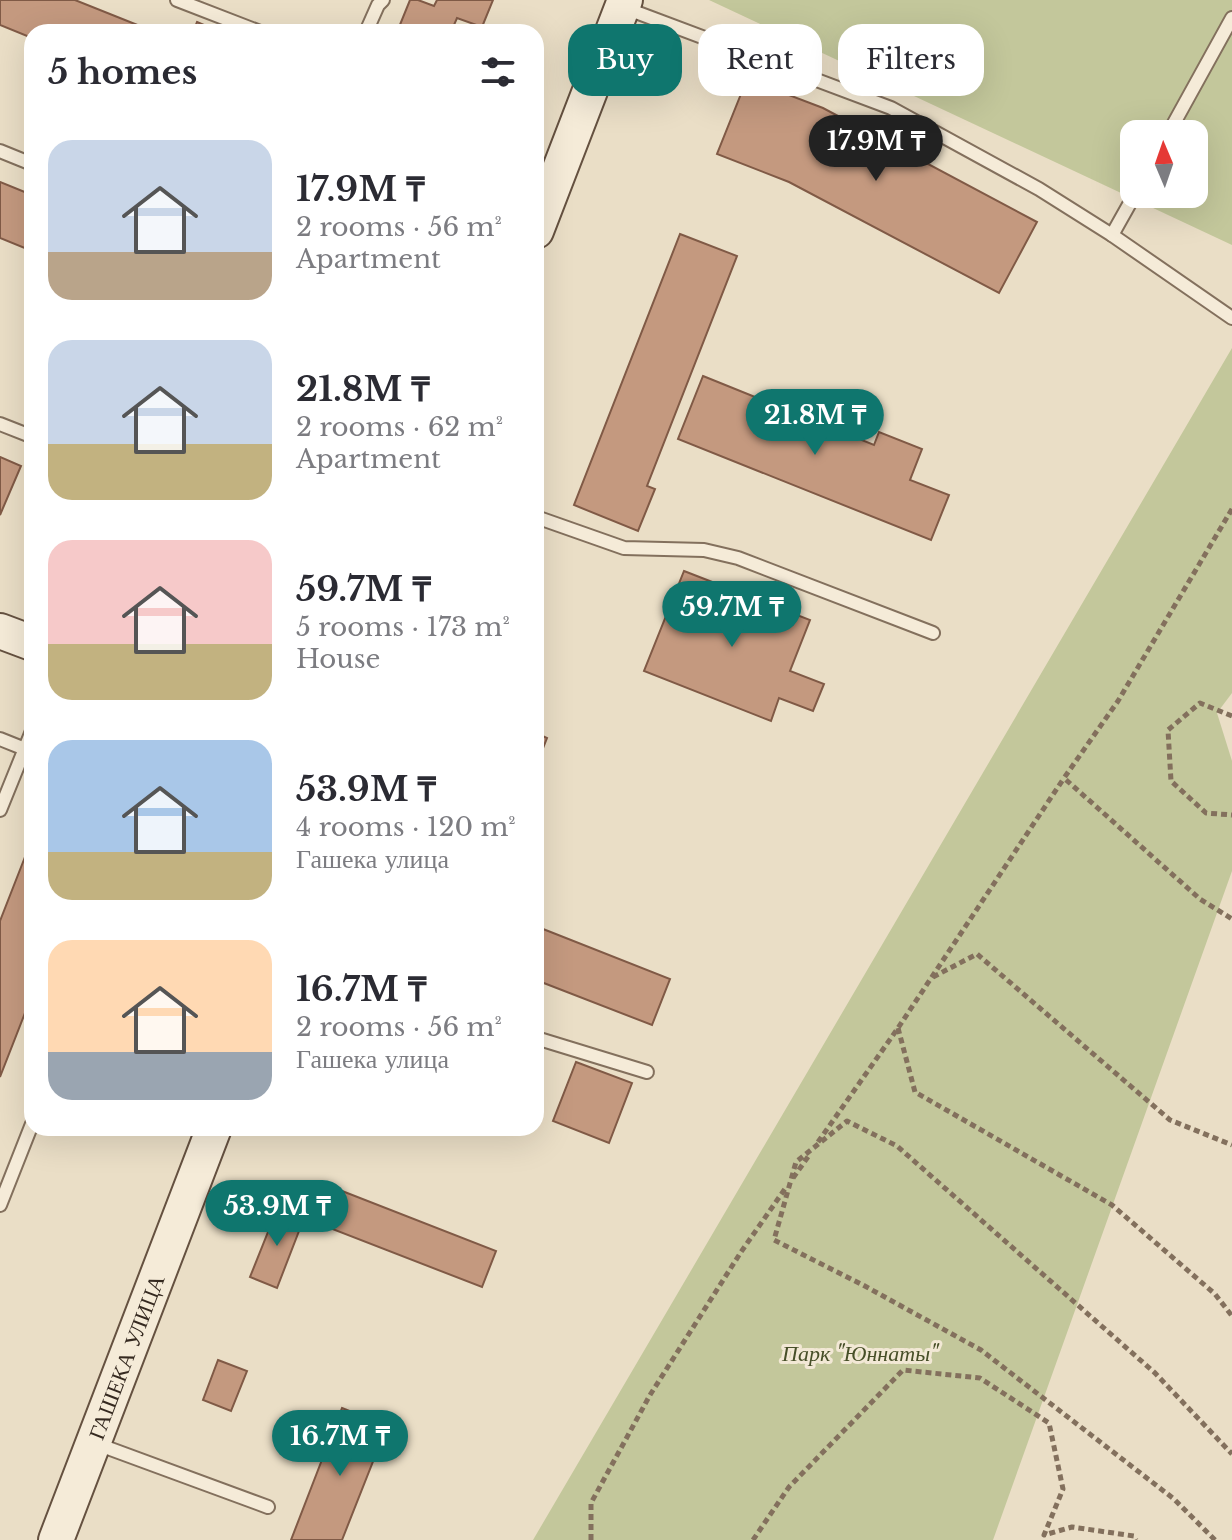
<!DOCTYPE html>
<meta charset="utf-8">
<style>
body{margin:0;font-family:"Libre Baskerville",serif;background:#f7f7f7;color:#2b2b33;height:100vh;display:flex;flex-direction:column;font-size:30px;white-space:nowrap}
*{box-sizing:border-box;margin:0}
p{font-size:26px;color:#7c7c81}
.icon{flex:none;width:44px;height:44px;fill:none;stroke:currentColor;stroke-width:2;stroke-linecap:round;stroke-linejoin:round}
.map{position:relative;flex:1;overflow:hidden}
.sheet{position:absolute;left:24px;top:24px;width:520px;height:1112px;display:flex;flex-direction:column;background:#fff;border-radius:24px;box-shadow:0 8px 32px #0002}
.sheet>*{flex:none}
.top-card{position:absolute;left:568px;top:24px;width:544px;height:72px;display:flex;gap:16px}
.needle{width:52px;rotate:358deg}
.tools{position:absolute;left:1120px;top:120px;display:grid;gap:16px}
.tools a{display:grid;place-items:center;width:88px;height:88px;border-radius:16px;background:#fff;box-shadow:0 8px 32px #0002;font-size:40px}
.price{position:absolute;translate:-50% -68px;padding:0 18px;border-radius:28px;background:#0f766e;color:#fff;font-size:26px;line-height:52px;filter:drop-shadow(0 2px 4px #0008)}
.price::after{content:'';position:absolute;left:50%;top:48px;width:24px;height:18px;margin-left:-12px;background:inherit;clip-path:polygon(0 0,100% 0,50% 100%)}
.price.active{background:#222;color:#fff}
ul{padding:0;list-style:none}
li{display:flex;align-items:center;gap:24px;height:200px;padding:0 24px}
li span{display:grid;place-items:center;flex:none;width:224px;height:160px;border-radius:24px;color:#555}
li>.icon{margin-inline-start:auto}
span .icon{width:96px;height:96px;fill:#fffc;stroke-width:1}
li b{font-size:34px}
h2{display:flex;justify-content:space-between;align-items:center;height:96px;padding:0 24px;font-size:34px}
.tag{padding:0 28px;border-radius:24px;background:#fff;box-shadow:0 8px 32px #0002;font-size:28px;line-height:72px}
.tag.active{background:#0f766e;color:#fff}
.map>svg:first-child{display:block}
</style>
<div class="map">
<svg width="1232" height="1540" viewBox="0 0 1232 1540">
<rect width="100%" height="100%" fill="#eadec6"/>
<g fill="#c3c79b" fill-rule="evenodd">
<path d="M709,0H1232V245ZM1134,134H1194V194H1134Z"/>
<polygon points="1232,348 1232,693 1217,713 1232,761 1232,871 993,1540 533,1540"/>
</g>
<g fill="#c4997f" stroke="#805a46" stroke-width="2">
<polygon points="0,0 75,0 155,32 32,32 32,38 0,25"/>
<polygon points="410,0 418,0 434,6 437,0 493,0 482,27 457,18 451,32 397,32"/>
<polygon points="197,22 220,32 193,32"/>
<polygon points="747,79 823,108 1037,222 999,293 789,182 717,154"/>
<polygon points="0,182 32,195 32,251 0,238"/>
<polygon points="680,234 737,256 647,486 655,489 638,531 574,505"/>
<polygon points="703,376 874,445 879,432 922,449 910,480 949,495 931,540 678,439"/>
<polygon points="0,457 21,466 0,515"/>
<polygon points="684,571 810,620 790,671 824,684 813,711 779,698 771,721 644,671"/>
<polygon points="536,733 547,738 536,766"/>
<polygon points="32,839 32,995 0,1077 0,921"/>
<polygon points="538,927 670,979 652,1025 536,980"/>
<polygon points="576,1062 632,1083 609,1143 553,1121"/>
<polygon points="319,1182 496,1251 482,1287 304,1218"/>
<polygon points="278,1207 304,1218 277,1288 250,1277"/>
<polygon points="218,1360 247,1371 231,1411 203,1400"/>
<polygon points="342,1408 387,1426 342,1540 291,1540"/>
</g>
<g fill="none" stroke-linecap="round" stroke-linejoin="round">
<defs>
<g id="lane">
<polyline points="177,0 260,32"/>
<polyline points="625,8 891,108 1039,189 1112,235 1232,318"/>
<polyline points="366,32 378,5 383,0"/>
<polyline points="1168,134 1232,18"/>
<polyline points="0,151 32,164"/>
<polyline points="1112,235 1135,194"/>
<polyline points="0,424 28,435"/>
<polyline points="536,517 624,548 704,550 738,558 933,633"/>
<polyline points="0,739 25,749"/>
<polyline points="0,810 32,731"/>
<polyline points="536,1038 647,1072"/>
<polyline points="0,1205 32,1124"/>
<polyline points="97,1444 268,1507"/>
</g>
<g id="secondary">
<polyline points="536,231 625,0"/>
<polyline points="0,631 32,643"/>
<path id="s1" d="M56,1540L214,1128"/>
</g>
</defs>
<use href="#lane" stroke="#83705d" stroke-width="16"/>
<use href="#secondary" stroke="#655140" stroke-width="38"/>
<g stroke="#83705d" stroke-width="5" stroke-dasharray="6 4" stroke-linecap="butt">
<polyline points="1232,509 1118,701 1064,778 1200,899 1232,919"/>
<polyline points="1232,716 1200,703 1168,730 1171,781 1206,813 1232,815"/>
<polyline points="933,977 977,954 1170,1120 1232,1145"/>
<polyline points="898,1028 915,1092 1112,1205 1215,1294 1232,1316"/>
<polyline points="818,1142 898,1028 1064,778"/>
<polyline points="793,1178 810,1154"/>
<polyline points="591,1540 591,1503 650,1395 741,1252 787,1186"/>
<polyline points="753,1540 789,1487 903,1370 980,1378 1049,1423 1063,1489 1044,1535 1072,1527 1134,1536 1136,1540"/>
<polyline points="1215,1540 1174,1499 981,1350 863,1285 774,1240 796,1162 847,1121 897,1146 1155,1373 1232,1454"/>
</g>
<use href="#lane" stroke="#f5ebd8" stroke-width="12"/>
<use href="#secondary" stroke="#f5ebd8" stroke-width="34"/>
</g>
<g text-anchor="middle" stroke-width="6" stroke-linejoin="round" paint-order="stroke">
<g font-size="22" font-style="italic" fill="#474f28" stroke="#f2e8d5">
<text x="860" y="1361">Парк "Юннаты"</text>
</g>
<g font-size="22" fill="#352920" stroke="#f2e8d5">
<text dy="8" stroke="none"><textPath href="#s1" startOffset="196">ГАШЕКА УЛИЦА</textPath></text>
</g>
</g>
</svg>
<div class="tools">
<a><svg class="needle" viewBox="-14 -14 28 28"><path d="M0-13l5 13h-10z" fill="#e53935"/><path d="M0 13l5-13h-10z" fill="#7c7c81"/></svg></a>
</div>
<b class="price active" style="left:876px;top:183px">17.9M ₸</b>
<b class="price" style="left:815px;top:457px">21.8M ₸</b>
<b class="price" style="left:732px;top:649px">59.7M ₸</b>
<b class="price" style="left:277px;top:1248px">53.9M ₸</b>
<b class="price" style="left:340px;top:1478px">16.7M ₸</b>
<div class="top-card">
<a class="tag active">Buy</a>
<a class="tag">Rent</a>
<a class="tag">Filters</a>
</div>
<section class="sheet">
<h2>5 homes<svg class="icon" aria-label="filters" viewBox="0 0 24 24"><path d="M4 7h16M4 17h16"/><circle cx="9" cy="7" r="2"/><circle cx="15" cy="17" r="2"/></svg></h2>
<ul>
<li><span style="background:linear-gradient(#c9d6e8 70%,#b9a48a 0)"><svg class="icon" aria-label="home" viewBox="0 0 24 24"><path d="M3 11l9-7 9 7M6 9v11h12V9"/></svg></span><div><b>17.9M ₸</b><p>2 rooms · 56 m²</p><p>Apartment</p></div></li>
<li><span style="background:linear-gradient(#c9d6e8 65%,#c2b280 0)"><svg class="icon" aria-label="home" viewBox="0 0 24 24"><path d="M3 11l9-7 9 7M6 9v11h12V9"/></svg></span><div><b>21.8M ₸</b><p>2 rooms · 62 m²</p><p>Apartment</p></div></li>
<li><span style="background:linear-gradient(#f6c9c9 65%,#c2b280 0)"><svg class="icon" aria-label="home" viewBox="0 0 24 24"><path d="M3 11l9-7 9 7M6 9v11h12V9"/></svg></span><div><b>59.7M ₸</b><p>5 rooms · 173 m²</p><p>House</p></div></li>
<li><span style="background:linear-gradient(#a9c7e8 70%,#c2b280 0)"><svg class="icon" aria-label="home" viewBox="0 0 24 24"><path d="M3 11l9-7 9 7M6 9v11h12V9"/></svg></span><div><b>53.9M ₸</b><p>4 rooms · 120 m²</p><p>Гашека улица</p></div></li>
<li><span style="background:linear-gradient(#ffd9b3 70%,#9aa5b1 0)"><svg class="icon" aria-label="home" viewBox="0 0 24 24"><path d="M3 11l9-7 9 7M6 9v11h12V9"/></svg></span><div><b>16.7M ₸</b><p>2 rooms · 56 m²</p><p>Гашека улица</p></div></li>
</ul>
</section>
</div>
